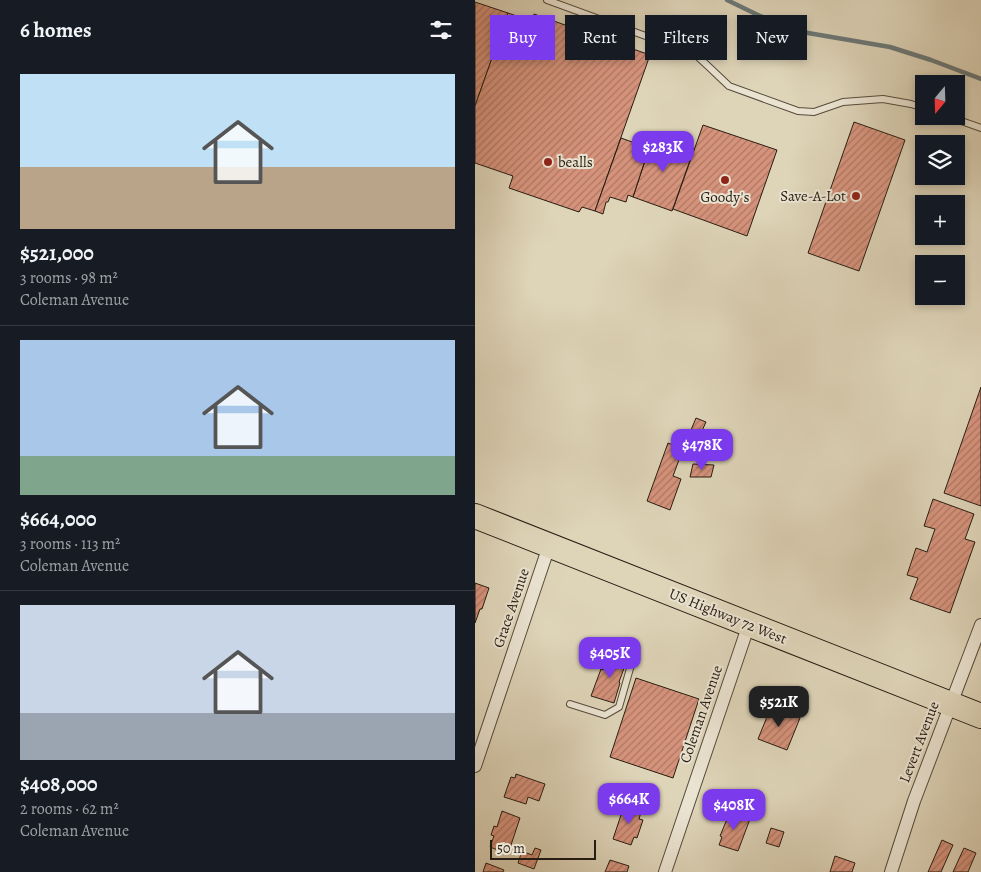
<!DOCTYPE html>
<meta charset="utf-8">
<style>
body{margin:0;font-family:Alegreya,serif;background:#242831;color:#f1f3f6;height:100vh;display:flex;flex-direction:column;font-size:19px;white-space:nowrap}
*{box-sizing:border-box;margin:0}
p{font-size:16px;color:#9ea1a6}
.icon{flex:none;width:28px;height:28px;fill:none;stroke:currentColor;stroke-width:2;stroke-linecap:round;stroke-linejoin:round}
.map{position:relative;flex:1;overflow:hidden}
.sheet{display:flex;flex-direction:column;background:#171b24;width:475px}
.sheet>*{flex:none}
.guide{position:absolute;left:15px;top:15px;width:415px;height:45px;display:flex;gap:10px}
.needle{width:32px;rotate:199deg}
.fabs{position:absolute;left:440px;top:75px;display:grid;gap:10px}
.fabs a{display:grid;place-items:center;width:50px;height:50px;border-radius:0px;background:#171b24;box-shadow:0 2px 8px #0003;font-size:25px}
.scale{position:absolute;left:15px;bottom:12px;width:106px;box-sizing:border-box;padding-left:5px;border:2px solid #281d12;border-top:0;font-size:14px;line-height:18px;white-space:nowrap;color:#281d12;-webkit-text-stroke:4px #eae3d1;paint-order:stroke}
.price{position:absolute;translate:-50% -42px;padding:0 11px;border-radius:10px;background:#7c3aed;color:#fff;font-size:16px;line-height:32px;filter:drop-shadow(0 1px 2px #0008)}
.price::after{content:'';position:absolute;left:50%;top:30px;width:15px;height:11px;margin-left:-8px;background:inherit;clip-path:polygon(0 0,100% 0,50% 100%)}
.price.current{background:#222;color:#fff}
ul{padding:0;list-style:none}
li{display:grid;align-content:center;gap:10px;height:265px;padding:0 20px}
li+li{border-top:1px solid #363941}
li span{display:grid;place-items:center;height:155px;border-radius:0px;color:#555}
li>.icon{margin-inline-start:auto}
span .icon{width:90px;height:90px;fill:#fffc;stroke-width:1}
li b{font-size:21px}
h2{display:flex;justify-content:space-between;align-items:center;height:60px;padding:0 20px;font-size:21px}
.chip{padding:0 18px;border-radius:0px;background:#171b24;box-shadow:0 2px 8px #0003;font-size:18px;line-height:45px}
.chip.current{background:#7c3aed;color:#fff}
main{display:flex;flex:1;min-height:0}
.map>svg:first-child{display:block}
</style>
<main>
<section class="sheet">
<h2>6 homes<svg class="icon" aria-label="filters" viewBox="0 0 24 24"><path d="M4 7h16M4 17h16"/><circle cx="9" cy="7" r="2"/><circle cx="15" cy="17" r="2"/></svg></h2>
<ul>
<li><span style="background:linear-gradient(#bfe0f5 60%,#b9a48a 0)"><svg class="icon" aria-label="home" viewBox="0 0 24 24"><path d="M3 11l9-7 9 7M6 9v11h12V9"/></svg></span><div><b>$521,000</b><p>3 rooms · 98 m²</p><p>Coleman Avenue</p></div></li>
<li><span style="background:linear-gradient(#a9c7e8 75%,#7fa58c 0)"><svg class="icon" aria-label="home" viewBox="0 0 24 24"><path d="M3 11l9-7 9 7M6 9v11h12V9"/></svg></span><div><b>$664,000</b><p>3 rooms · 113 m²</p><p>Coleman Avenue</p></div></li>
<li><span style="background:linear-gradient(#c9d6e8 70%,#9aa5b1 0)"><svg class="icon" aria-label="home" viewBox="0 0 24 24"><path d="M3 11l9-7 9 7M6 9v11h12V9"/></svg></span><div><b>$408,000</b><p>2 rooms · 62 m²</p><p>Coleman Avenue</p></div></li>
</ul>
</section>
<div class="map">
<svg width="506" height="872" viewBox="0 0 506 872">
<defs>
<pattern id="building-hatch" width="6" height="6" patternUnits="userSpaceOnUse" patternTransform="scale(1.25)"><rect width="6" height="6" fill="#d6937c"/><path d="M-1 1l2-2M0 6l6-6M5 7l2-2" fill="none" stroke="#ae7764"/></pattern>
</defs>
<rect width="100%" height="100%" fill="#ded4b8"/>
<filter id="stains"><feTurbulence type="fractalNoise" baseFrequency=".004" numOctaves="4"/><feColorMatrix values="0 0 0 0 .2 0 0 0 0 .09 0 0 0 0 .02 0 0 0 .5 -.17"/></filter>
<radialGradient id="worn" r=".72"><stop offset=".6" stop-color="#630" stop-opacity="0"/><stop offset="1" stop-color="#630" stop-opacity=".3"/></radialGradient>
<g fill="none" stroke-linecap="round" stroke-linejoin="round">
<polyline stroke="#6b7877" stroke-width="4.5" points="252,0 285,16 333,33 415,47 456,60 506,79"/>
</g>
<g fill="url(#building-hatch)" stroke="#281d12">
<polygon points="0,2 33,13 0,106"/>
<polygon points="33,13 56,21 59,14 175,55 120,211 107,207 104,212 34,188 38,176 0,163 0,106"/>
<polygon points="379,122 430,140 384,271 333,253"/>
<polygon points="228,125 302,150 272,236 198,209"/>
<polygon points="178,137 219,149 197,211 158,197"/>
<polygon points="146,138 174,148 158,197 153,195 151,202 135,197 133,202 131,202 128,214 120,211"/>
<polygon points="506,387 506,506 469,493"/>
<polygon points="221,418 231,422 226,433 216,430"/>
<polygon points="193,443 208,449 198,476 206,479 195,510 172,501"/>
<polygon points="218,464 239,465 236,477 215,477"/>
<polygon points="458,499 499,514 490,539 500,542 475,613 435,599 443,578 432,575 441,548 452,552 460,529 449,526"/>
<polygon points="0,583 14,588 7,609 5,609 0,623"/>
<polygon points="133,653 152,660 144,682 145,683 139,703 116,696 126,669 128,670"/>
<polygon points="161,678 224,699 198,778 135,757"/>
<polygon points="296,707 325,718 312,750 283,739"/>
<polygon points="41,774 70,784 64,801 53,797 51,804 29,797 36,777 40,778"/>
<polygon points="150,803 167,809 164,819 168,820 162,838 159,837 156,845 138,839"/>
<polygon points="27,811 45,818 33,854 15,847 19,836 16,835 19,826 22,827"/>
<polygon points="255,812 275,819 263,851 244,845 247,837 245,836"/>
<polygon points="296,828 309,832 304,847 291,843"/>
<polygon points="467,840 478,845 466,872 453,872"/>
<polygon points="60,848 66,850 59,869 43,863 47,851 57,855"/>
<polygon points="489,848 501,853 493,872 478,872"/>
<polygon points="360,856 380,863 377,872 355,872"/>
<polygon points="135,860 154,866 152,872 130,872"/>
<polygon points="11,863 29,870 28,872 8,872"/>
</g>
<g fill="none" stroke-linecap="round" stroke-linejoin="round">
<defs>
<g id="lane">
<polyline points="72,0 220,54 234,67 254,86 323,111 339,112 368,102 408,99 436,104 449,108"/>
<polyline points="472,116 506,128"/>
<polyline points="95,704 130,715 144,707 158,658 145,643"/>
</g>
<g id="street">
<polyline points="0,766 74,546"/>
<polyline points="190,872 274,624"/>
<polyline points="416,872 439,801 506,625"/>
</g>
<polyline id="highway" points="0,516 506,716"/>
</defs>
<use href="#lane" stroke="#564b3c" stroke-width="8"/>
<use href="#street" stroke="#564b3c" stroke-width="14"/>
<use href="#highway" stroke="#281d12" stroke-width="26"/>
<use href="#lane" stroke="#eae3d1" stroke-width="6"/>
<use href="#street" stroke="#eae3d1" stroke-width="12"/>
<use href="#highway" stroke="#ded4b8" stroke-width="24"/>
</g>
<g fill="#8f2418" stroke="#eae3d1" stroke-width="2">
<circle cx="73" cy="162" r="5"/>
<circle cx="250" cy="180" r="5"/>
<circle cx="381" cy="196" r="5"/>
</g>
<g text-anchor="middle" stroke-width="4" stroke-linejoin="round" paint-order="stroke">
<g font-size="15" fill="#281d12" stroke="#eae3d1" text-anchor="start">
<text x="83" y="167">bealls</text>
<text x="371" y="201" text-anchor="end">Save-A-Lot</text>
<text x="250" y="202" text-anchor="middle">Goody's</text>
</g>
<g font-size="15" fill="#281d12" stroke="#eae3d1">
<text transform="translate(36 608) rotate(-71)" y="5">Grace Avenue</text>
<text transform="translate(253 616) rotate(22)" y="5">US Highway 72 West</text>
<text transform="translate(226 714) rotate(-71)" y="5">Coleman Avenue</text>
<text transform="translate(444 742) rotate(-69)" y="5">Levert Avenue</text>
</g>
</g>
<rect width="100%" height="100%" filter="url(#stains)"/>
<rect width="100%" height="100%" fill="url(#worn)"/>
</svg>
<div class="fabs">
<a><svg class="needle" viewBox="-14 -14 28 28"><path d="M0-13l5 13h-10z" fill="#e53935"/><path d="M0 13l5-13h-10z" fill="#9ea1a6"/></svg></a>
<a><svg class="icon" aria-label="layers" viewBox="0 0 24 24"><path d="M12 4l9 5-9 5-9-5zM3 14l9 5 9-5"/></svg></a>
<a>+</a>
<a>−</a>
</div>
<div class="scale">50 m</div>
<b class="price" style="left:188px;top:173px">$283K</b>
<b class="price" style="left:227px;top:471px">$478K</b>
<b class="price" style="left:135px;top:679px">$405K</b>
<b class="price current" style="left:304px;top:728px">$521K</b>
<b class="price" style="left:154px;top:825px">$664K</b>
<b class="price" style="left:259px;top:831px">$408K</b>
<div class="guide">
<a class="chip current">Buy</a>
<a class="chip">Rent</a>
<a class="chip">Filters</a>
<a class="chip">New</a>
</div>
</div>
</main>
